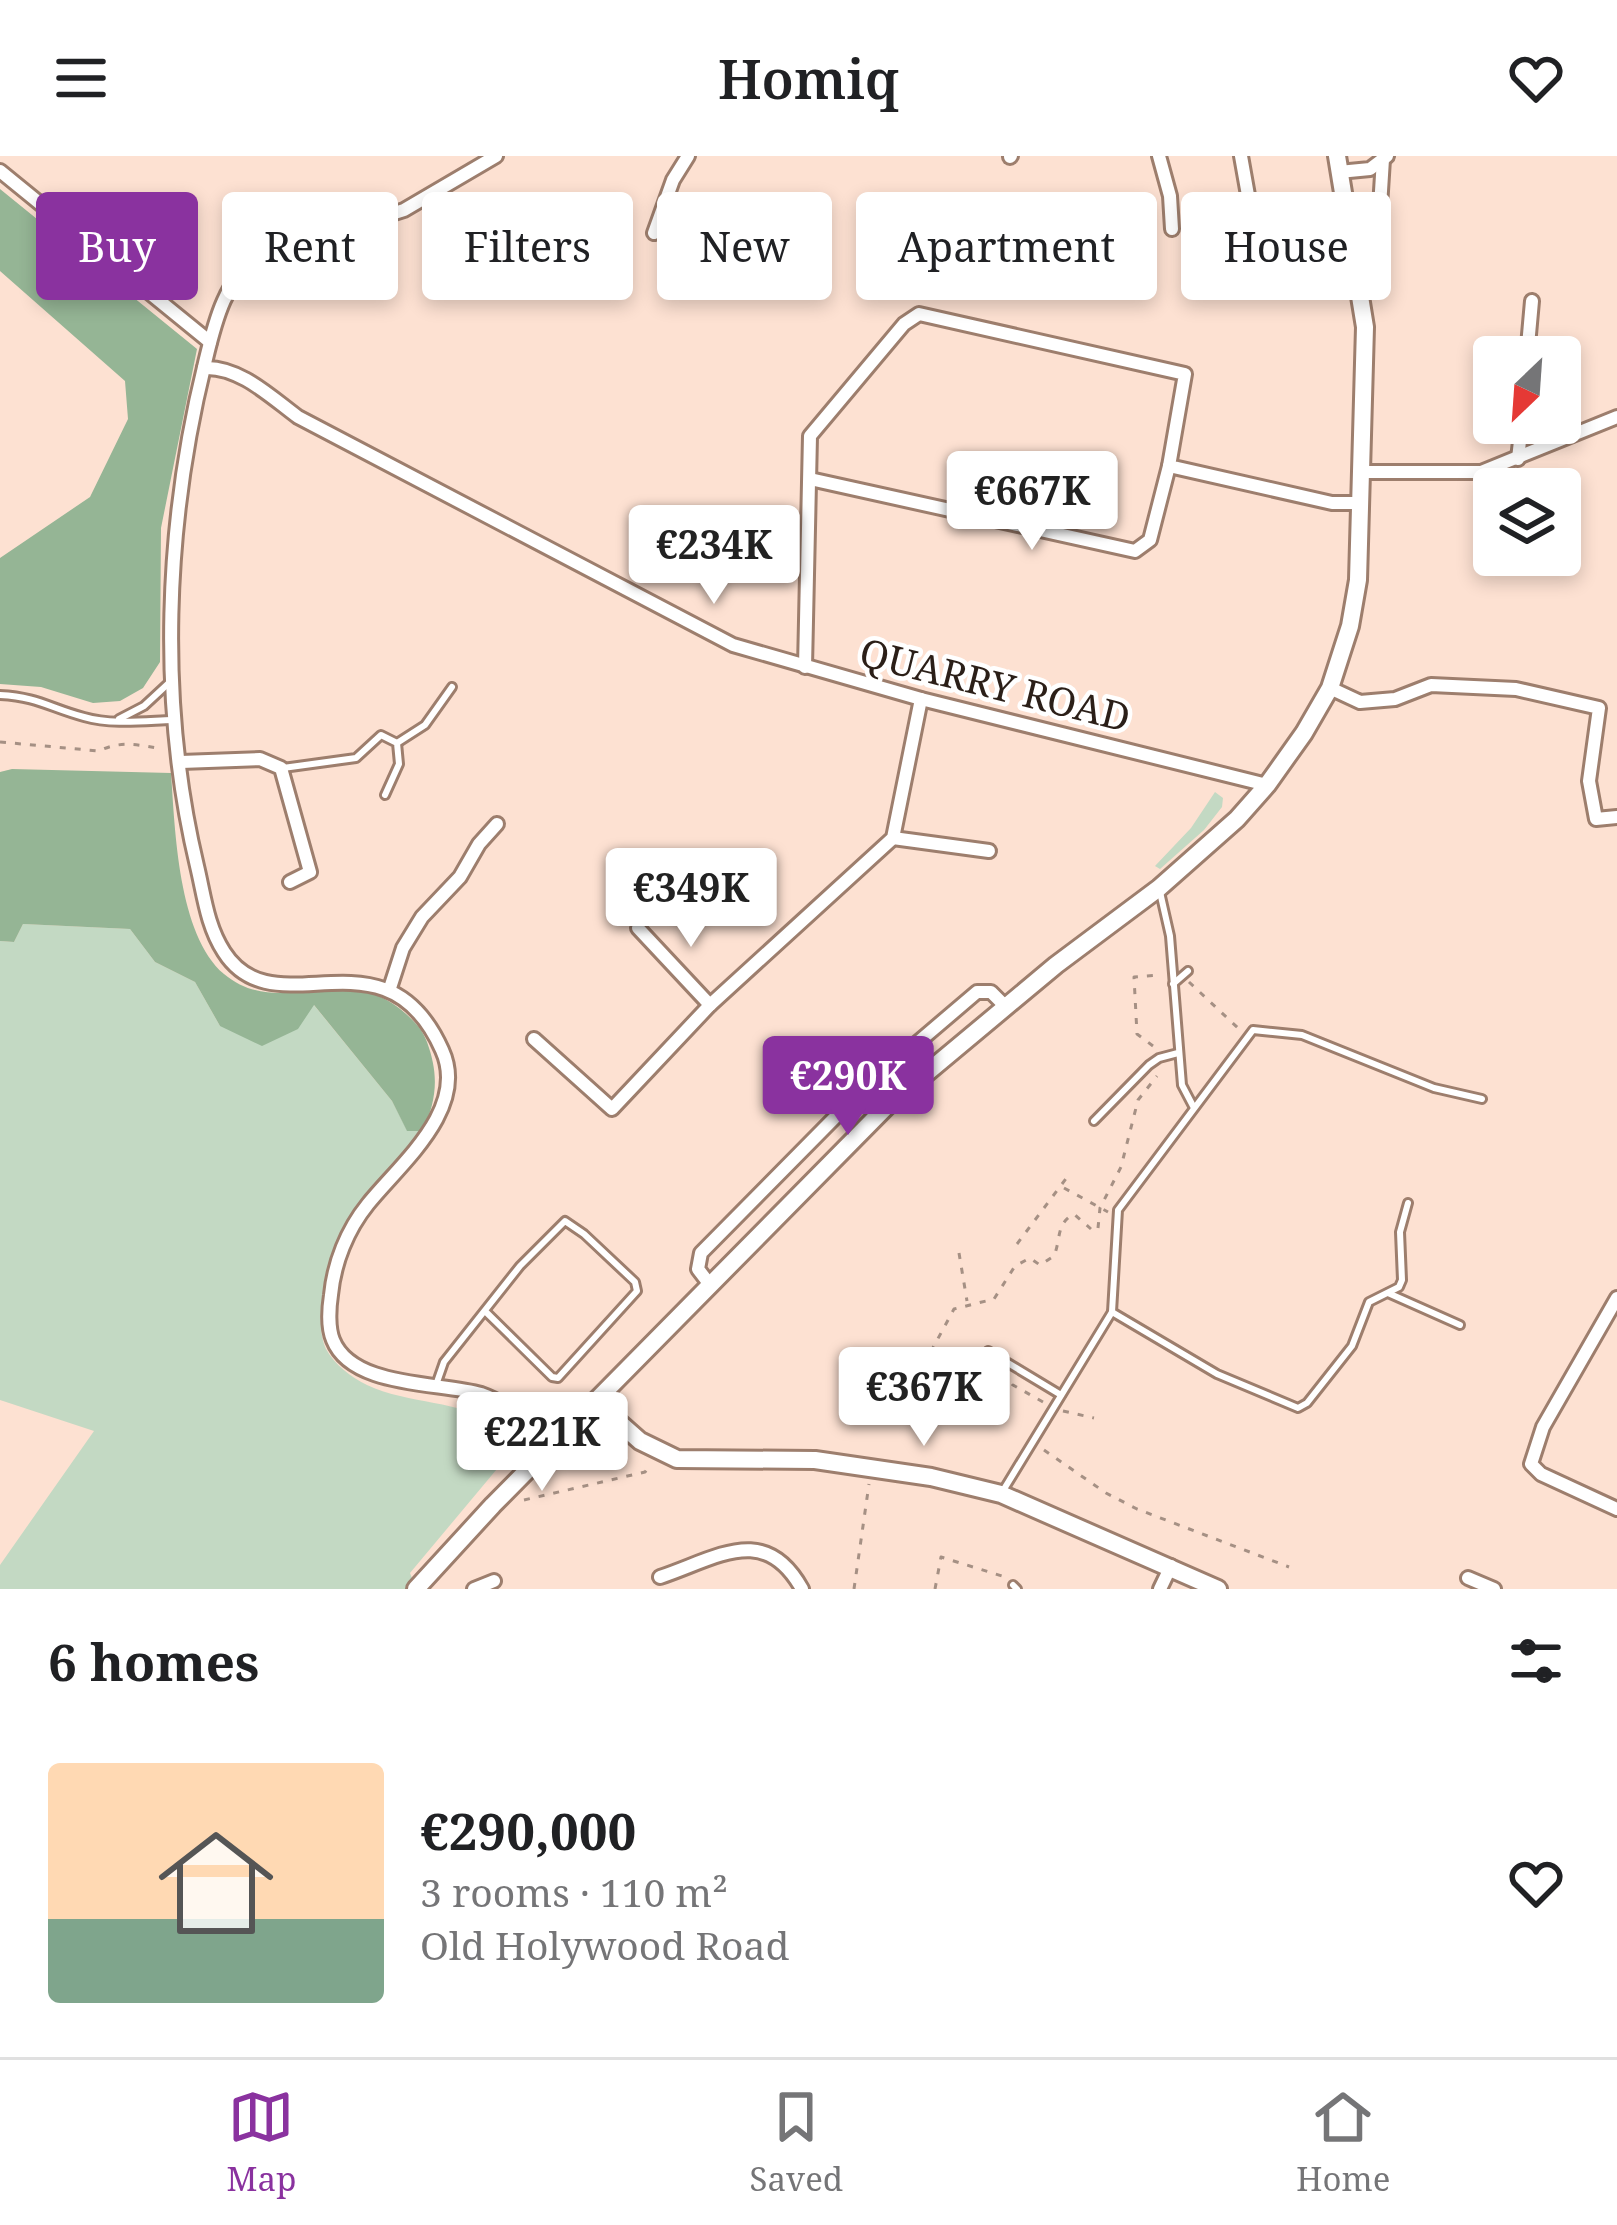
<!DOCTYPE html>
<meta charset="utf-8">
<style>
body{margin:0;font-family:"Noto Serif",serif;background:#f2f2f2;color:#202124;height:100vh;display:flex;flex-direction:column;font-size:45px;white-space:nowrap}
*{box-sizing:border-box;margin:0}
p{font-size:39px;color:#757577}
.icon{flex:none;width:66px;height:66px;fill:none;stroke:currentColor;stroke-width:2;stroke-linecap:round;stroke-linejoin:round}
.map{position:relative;height:1433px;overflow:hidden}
.panel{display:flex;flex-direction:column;background:#fff;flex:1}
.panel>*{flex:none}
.top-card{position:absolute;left:36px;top:36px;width:1545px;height:108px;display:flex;gap:24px}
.needle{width:78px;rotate:205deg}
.tools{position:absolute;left:1473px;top:180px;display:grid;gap:24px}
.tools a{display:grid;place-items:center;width:108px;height:108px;border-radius:12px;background:#fff;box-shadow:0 6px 18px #0003;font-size:60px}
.price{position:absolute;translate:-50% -102px;padding:0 27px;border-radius:12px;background:#fff;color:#222;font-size:39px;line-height:78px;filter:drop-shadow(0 3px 6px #0008)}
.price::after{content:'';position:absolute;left:50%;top:72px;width:36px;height:27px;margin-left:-18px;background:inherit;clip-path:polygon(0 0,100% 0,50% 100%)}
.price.selected{background:#8a329f;color:#fff}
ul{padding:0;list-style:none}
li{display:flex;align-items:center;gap:36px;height:300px;padding:0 48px}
li span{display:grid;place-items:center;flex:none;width:336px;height:240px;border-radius:12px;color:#555}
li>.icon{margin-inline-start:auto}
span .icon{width:144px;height:144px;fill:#fffc;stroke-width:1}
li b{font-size:51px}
h2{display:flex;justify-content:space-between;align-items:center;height:144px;padding:0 48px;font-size:51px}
.tag{padding:0 42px;border-radius:12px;background:#fff;box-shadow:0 6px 18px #0003;font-size:42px;line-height:108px}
.tag.selected{background:#8a329f;color:#fff}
header{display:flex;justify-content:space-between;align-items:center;height:156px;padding:0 48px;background:#fff;font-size:54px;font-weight:600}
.tab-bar{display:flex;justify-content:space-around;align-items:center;height:168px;border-top:3px solid #e0e0e0;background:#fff;font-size:33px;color:#757577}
.tab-bar a{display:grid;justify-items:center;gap:6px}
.tab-bar .selected{color:#8a329f}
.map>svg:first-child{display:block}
</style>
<header><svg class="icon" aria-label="menu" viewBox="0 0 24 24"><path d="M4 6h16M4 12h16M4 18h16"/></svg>Homiq<svg class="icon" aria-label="heart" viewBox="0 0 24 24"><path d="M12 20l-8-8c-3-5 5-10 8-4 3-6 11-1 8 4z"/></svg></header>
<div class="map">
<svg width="1617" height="1433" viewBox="0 0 1617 1433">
<rect width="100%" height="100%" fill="#fde1d2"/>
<g fill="#c3d9c3">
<polygon points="1215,636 1223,642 1222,651 1204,674 1160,713 1155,710 1191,672"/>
<path d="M23,768L130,773L155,806L195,826L220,870L313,848L392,945L407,974L423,975C404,999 382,1020 362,1044C338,1073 309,1157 326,1193C334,1208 352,1222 367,1229C410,1249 459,1243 498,1270L507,1301L410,1417L416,1433H0V1409L94,1275L0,1244V785L14,786Z"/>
</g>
<g fill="#95b595">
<polygon points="0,33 197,193 161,372 160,506 143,532 120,545 93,547 41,531 0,528 0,402 90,341 128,263 125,225 0,115"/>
<path d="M12,613L171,617C175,673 178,779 224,818C280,865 345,803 405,857C416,867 422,873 427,886C439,919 437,942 423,975H407L392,945L314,849L298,873L262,890L220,870L195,826L155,806L130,773L23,768L14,786L0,785V616Z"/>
</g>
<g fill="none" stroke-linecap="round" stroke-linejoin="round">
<defs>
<g id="service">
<path d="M0,539C38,541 50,552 84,561C112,569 144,565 172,564"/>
<polyline points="119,563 144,550 171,525"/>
<polyline points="397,587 425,569 452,531"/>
<polyline points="283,612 356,602 381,579 397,587 399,608 385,639"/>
<polyline points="1160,736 1170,780 1182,929 1193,950"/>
<polyline points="1173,828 1188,815"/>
<polyline points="1094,965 1149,909 1159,902 1178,897"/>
<polyline points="1388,1137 1460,1169"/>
<polyline points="1112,1156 1217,1218 1298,1252 1307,1247 1352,1190 1369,1146 1399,1131 1402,1124 1400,1076 1408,1047"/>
<polyline points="988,1195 1061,1239"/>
<polyline points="436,1229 444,1206 520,1110 565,1065 584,1078 635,1126 637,1135 558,1222 552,1221 487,1157"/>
<polyline points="1001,1338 1112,1156 1118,1054 1253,874 1302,879 1434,932 1482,943"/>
<polyline points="1013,1429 1017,1433"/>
</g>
<g id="minor">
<path d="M496,0L404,54L263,99C225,119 214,169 205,207C165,369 158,547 197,710C204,739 207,770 224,796C275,876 385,766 442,894C469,953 400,1008 368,1048C347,1074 334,1107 331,1139C329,1152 328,1172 333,1184C352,1232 440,1226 481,1238C509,1248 533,1269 555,1289"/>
<polyline points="1159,0 1170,40 1172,73"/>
<polyline points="1241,0 1261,112"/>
<polyline points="1010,1 1011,0"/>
<polyline points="0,15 210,186"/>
<polyline points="1339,16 1370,13 1387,0"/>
<polyline points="654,77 673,24 688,0"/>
<polyline points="1378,83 1383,3"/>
<polyline points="1527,201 1532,145"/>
<path d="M204,212C239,210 271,241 298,261L733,489L921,543L1267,629"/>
<polyline points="1518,303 1522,267"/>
<polyline points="1361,316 1481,316 1617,261"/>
<polyline points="810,323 1135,395 1150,384 1169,310"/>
<polyline points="805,511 810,280 904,168 919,158 1185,218 1169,310 1332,347 1361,347"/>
<polyline points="1330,532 1360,546 1395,543 1431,529 1516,533 1599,552 1589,625 1596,663 1617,661"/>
<polyline points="181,606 260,603 281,612 310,716 290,726"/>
<polyline points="893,682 989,695"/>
<polyline points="638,772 710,849"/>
<polyline points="390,832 403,792 422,761 460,721 479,688 497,668"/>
<polyline points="534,883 612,953 710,849 893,682 921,543"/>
<polyline points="711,1130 698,1113 701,1097 862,934 977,836 991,836 1006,851"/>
<polyline points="1617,1142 1543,1271 1531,1308 1541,1318 1617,1353"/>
<path d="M660,1421C717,1402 765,1366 802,1433"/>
<polyline points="1468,1422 1494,1433"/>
<polyline points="474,1433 494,1425"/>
<polyline points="1160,1433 1171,1410"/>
</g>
<g id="tertiary">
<polyline points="597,1247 640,1285 677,1303 815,1304 931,1321 1001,1338 1218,1433"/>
<polyline points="416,1433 493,1349 887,950 1056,809 1159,732 1237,663 1267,629 1304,577 1330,532 1350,470 1358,424 1365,171 1337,0"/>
</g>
</defs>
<use href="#service" stroke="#9d7e6d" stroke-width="12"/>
<use href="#minor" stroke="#9d7e6d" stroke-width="18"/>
<use href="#tertiary" stroke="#9d7e6d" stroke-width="22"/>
<g stroke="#a59084" stroke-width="3" stroke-dasharray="6 9" stroke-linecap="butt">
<path d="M0,586L99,595C121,584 139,589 163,593"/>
<polyline points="1189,826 1239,873"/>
<polyline points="1153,890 1137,878 1134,821 1161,819"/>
<polyline points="1064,1032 1108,1056"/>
<polyline points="1098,1072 1100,1052 1121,1011 1138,944 1157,920"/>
<polyline points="1017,1088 1071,1016"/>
<polyline points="959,1097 967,1145"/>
<path d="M1043,1246L1013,1229L989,1261L975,1265L933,1232L928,1201L954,1153L994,1143L1015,1110L1030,1102L1040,1109L1054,1100C1061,1083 1056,1067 1074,1058L1091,1073"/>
<polyline points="1063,1255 1094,1262"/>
<polyline points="1044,1294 1106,1337 1137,1353 1289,1411"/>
<polyline points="524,1344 645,1316 651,1308"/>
<polyline points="854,1433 869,1328"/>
<polyline points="935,1433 941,1401 1002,1420"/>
</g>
<use href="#service" stroke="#fff" stroke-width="6"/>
<use href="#minor" stroke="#fff" stroke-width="12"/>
<use href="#tertiary" stroke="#fff" stroke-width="16"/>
</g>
<g text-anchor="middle" stroke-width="9" stroke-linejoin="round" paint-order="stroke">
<g font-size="39" fill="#2b1f18" stroke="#fff">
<text transform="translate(995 529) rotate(14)" y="14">QUARRY ROAD</text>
</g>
</g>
</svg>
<div class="tools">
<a><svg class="needle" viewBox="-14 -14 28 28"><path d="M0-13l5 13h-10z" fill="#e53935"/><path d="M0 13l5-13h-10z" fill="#757577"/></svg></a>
<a><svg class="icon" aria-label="layers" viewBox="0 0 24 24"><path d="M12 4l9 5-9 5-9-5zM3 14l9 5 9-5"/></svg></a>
</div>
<b class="price" style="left:1032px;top:397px">€667K</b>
<b class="price" style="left:714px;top:451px">€234K</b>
<b class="price" style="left:691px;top:794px">€349K</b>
<b class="price selected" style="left:848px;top:982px">€290K</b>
<b class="price" style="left:924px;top:1293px">€367K</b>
<b class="price" style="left:542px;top:1338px">€221K</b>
<div class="top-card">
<a class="tag selected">Buy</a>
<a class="tag">Rent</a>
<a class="tag">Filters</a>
<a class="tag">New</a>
<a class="tag">Apartment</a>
<a class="tag">House</a>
</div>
</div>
<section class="panel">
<h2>6 homes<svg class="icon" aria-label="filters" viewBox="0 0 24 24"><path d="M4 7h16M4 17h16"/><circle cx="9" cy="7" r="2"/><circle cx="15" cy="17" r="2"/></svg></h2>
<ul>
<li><span style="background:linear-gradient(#ffd9b3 65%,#7fa58c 0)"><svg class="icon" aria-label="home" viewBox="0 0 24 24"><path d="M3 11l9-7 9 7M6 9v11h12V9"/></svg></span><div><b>€290,000</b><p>3 rooms · 110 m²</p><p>Old Holywood Road</p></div><svg class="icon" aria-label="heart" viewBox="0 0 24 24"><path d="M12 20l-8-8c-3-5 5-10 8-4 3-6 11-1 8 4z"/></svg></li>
</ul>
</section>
<nav class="tab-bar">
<a class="selected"><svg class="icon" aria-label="map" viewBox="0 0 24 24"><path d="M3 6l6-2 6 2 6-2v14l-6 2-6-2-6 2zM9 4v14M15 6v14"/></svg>Map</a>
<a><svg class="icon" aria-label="saved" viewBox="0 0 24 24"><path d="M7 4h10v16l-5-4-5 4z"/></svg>Saved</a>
<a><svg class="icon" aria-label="home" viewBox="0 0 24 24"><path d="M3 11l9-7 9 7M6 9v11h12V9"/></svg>Home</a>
</nav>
